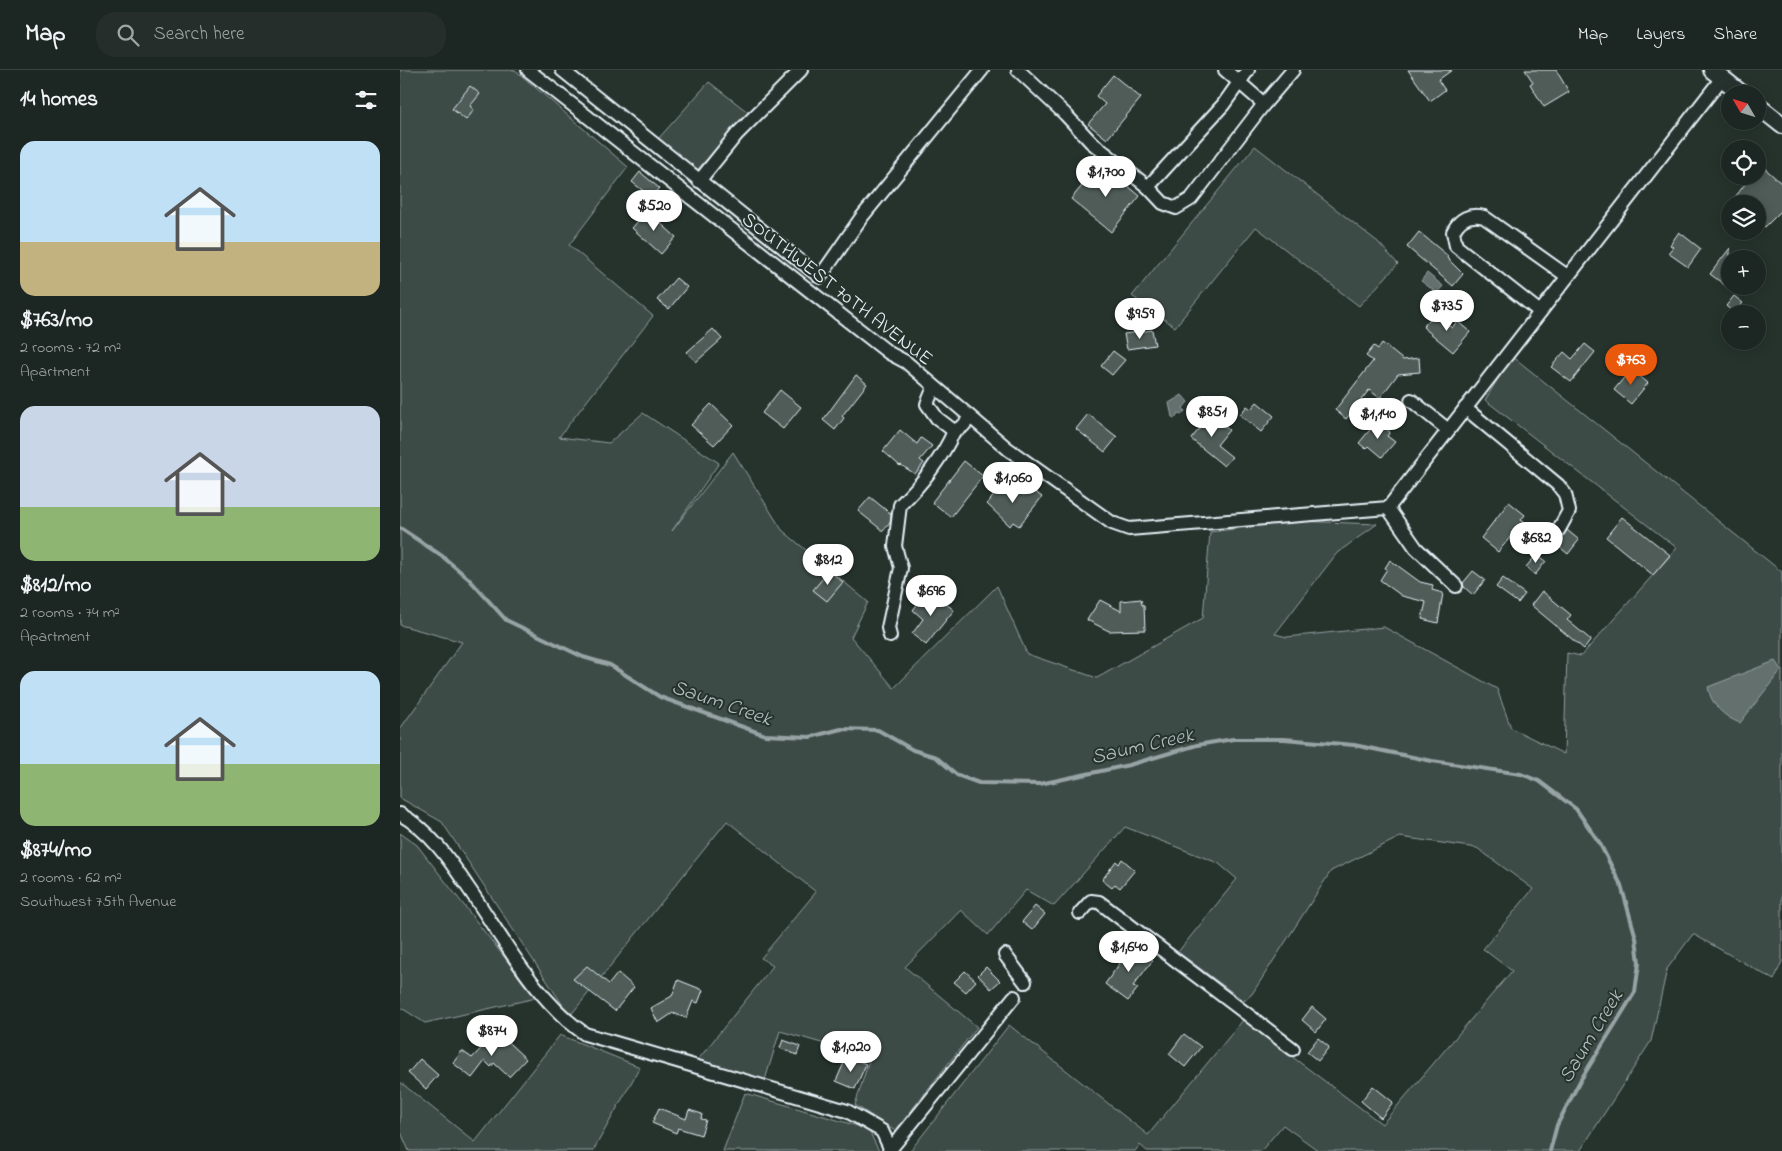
<!DOCTYPE html>
<meta charset="utf-8">
<style>
body{margin:0;font-family:"Indie Flower",sans-serif;background:#252e2a;color:#f1f3f6;height:100vh;display:flex;flex-direction:column;font-size:19px;white-space:nowrap}
*{box-sizing:border-box;margin:0}
p{font-size:16px;color:#a0a5a5}
.icon{flex:none;width:28px;height:28px;fill:none;stroke:currentColor;stroke-width:2;stroke-linecap:round;stroke-linejoin:round}
.map{position:relative;flex:1;overflow:hidden}
.drawer{display:flex;flex-direction:column;background:#1c2622;width:400px}
.drawer>*{flex:none}
.needle{width:32px;rotate:309deg}
.tools{position:absolute;left:1321px;top:15px;display:grid;gap:10px}
.tools a{display:grid;place-items:center;width:45px;height:45px;border-radius:50%;background:#1c2622;box-shadow:0 2px 12px #0003,0 0 0 1px #3a4340;font-size:25px}
.price{position:absolute;translate:-50% -42px;padding:0 11px;border-radius:18px;background:#fff;color:#222;font-size:16px;line-height:32px;filter:drop-shadow(0 1px 2px #0008)}
.price::after{content:'';position:absolute;left:50%;top:30px;width:15px;height:11px;margin-left:-8px;background:inherit;clip-path:polygon(0 0,100% 0,50% 100%)}
.price.on{background:#ea580c;color:#fff}
ul{padding:0;list-style:none}
li{display:grid;align-content:center;gap:10px;height:265px;padding:0 20px}
li span{display:grid;place-items:center;height:155px;border-radius:15px;color:#555}
li>.icon{margin-inline-start:auto}
span .icon{width:90px;height:90px;fill:#fffc;stroke-width:1}
li b{font-size:21px}
h2{display:flex;justify-content:space-between;align-items:center;height:60px;padding:0 20px;font-size:21px}
header{display:flex;align-items:center;gap:30px;box-sizing:border-box;height:70px;padding:0 25px;background:#1c2622;border-bottom:1px solid #3a4340}
header strong{font-size:24px}
nav{display:flex;gap:28px;margin-inline-start:auto;font-size:18px}
.search{width:350px;height:45px;background:#252e2a;display:flex;align-items:center;gap:12px;box-sizing:border-box;padding:0 18px;border-radius:20px;color:#a0a5a5;font-size:19px}
main{display:flex;flex:1;min-height:0}
.map>svg:first-child{display:block}
</style>
<header>
<strong>Map</strong>
<div class="search"><svg class="icon" aria-label="search" viewBox="0 0 24 24"><circle cx="10" cy="10" r="6"/><path d="M15 15l6 6"/></svg>Search here</div>
<nav><a>Map</a><a>Layers</a><a>Share</a></nav>
</header>
<main>
<section class="drawer">
<h2>14 homes<svg class="icon" aria-label="filters" viewBox="0 0 24 24"><path d="M4 7h16M4 17h16"/><circle cx="9" cy="7" r="2"/><circle cx="15" cy="17" r="2"/></svg></h2>
<ul>
<li><span style="background:linear-gradient(#bfe0f5 65%,#c2b280 0)"><svg class="icon" aria-label="home" viewBox="0 0 24 24"><path d="M3 11l9-7 9 7M6 9v11h12V9"/></svg></span><div><b>$763/mo</b><p>2 rooms · 72 m²</p><p>Apartment</p></div></li>
<li><span style="background:linear-gradient(#c9d6e8 65%,#8fb573 0)"><svg class="icon" aria-label="home" viewBox="0 0 24 24"><path d="M3 11l9-7 9 7M6 9v11h12V9"/></svg></span><div><b>$812/mo</b><p>2 rooms · 74 m²</p><p>Apartment</p></div></li>
<li><span style="background:linear-gradient(#bfe0f5 60%,#8fb573 0)"><svg class="icon" aria-label="home" viewBox="0 0 24 24"><path d="M3 11l9-7 9 7M6 9v11h12V9"/></svg></span><div><b>$874/mo</b><p>2 rooms · 62 m²</p><p>Southwest 75th Avenue</p></div></li>
</ul>
</section>
<div class="map">
<svg width="1382" height="1081" viewBox="0 0 1382 1081">
<rect width="100%" height="100%" fill="#26332d"/>
<filter id="ink" filterUnits="userSpaceOnUse"><feTurbulence type="fractalNoise" baseFrequency=".02" numOctaves="2"/><feDisplacementMap in="SourceGraphic" scale="10" xChannelSelector="R" yChannelSelector="G"/><feConvolveMatrix kernelMatrix="1 2 1 2 8 2 1 2 1" color-interpolation-filters="sRGB"/></filter>
<g filter="url(#ink)">
<g fill="#3e4b47" stroke="#939ea0">
<polygon points="0,0 115,0 228,97 169,175 253,246 159,367 209,373 243,343 319,393 272,461 333,382 382,460 468,532 451,567 494,618 597,516 627,584 697,608 803,548 810,462 897,451 977,454 937,483 875,564 887,567 984,557 1097,619 1111,658 1164,684 1167,583 1181,586 1277,478 1085,330 1112,286 1382,502 1382,891 1374,910 1293,864 1267,899 1251,971 1180,1081 919,1081 883,1055 861,1081 747,1081 740,1075 735,1081 510,1081 609,955 748,1065 843,950 982,1054 1112,901 1083,879 1133,819 1077,778 1000,767 931,801 852,924 844,931 778,882 837,809 818,793 725,757 654,836 626,820 588,865 561,840 505,897 577,957 495,1061 455,1035 470,987 380,961 365,1010 297,991 373,896 361,888 416,822 327,751 170,946 42,752 0,728 0,659 62,572 0,555"/>
<polygon points="309,12 349,43 297,100 258,69"/>
<polygon points="855,76 978,172 998,194 959,236 856,157 775,257 732,226"/>
<polygon points="0,763 17,775 136,928 25,953 0,937"/>
<polygon points="160,965 240,997 193,1081 9,1081 0,1060 0,1012 75,1072"/>
<polygon points="345,1023 468,1059 479,1081 323,1081"/>
</g>
<g fill="#636f6d" stroke="#98a3a5">
<polygon points="1027,203 1043,216 1037,223 1021,211"/>
<polygon points="782,325 788,332 783,338 785,341 782,344 778,343 775,348 772,347 769,333"/>
<path d="M1375,591L1381,600L1340,653C1324,647 1311,635 1308,617Z"/>
</g>
<g fill="none" stroke-linecap="round" stroke-linejoin="round">
<polyline stroke="#98a3a5" stroke-width="4" points="0,458 42,486 69,509 106,550 183,587 210,595 260,627 365,665 410,667 441,659 478,660 513,680 536,687 557,705 579,713 640,714 729,695 797,675 833,669 884,669 954,675 1032,691 1121,704 1139,711 1176,739 1199,772 1221,815 1236,868 1239,893 1235,922 1180,1011 1157,1055 1150,1081"/>
</g>
<g fill="#505c59" stroke="#e8f1f8">
<polygon points="1008,0 1052,0 1038,10 1045,20 1030,31"/>
<polygon points="1125,0 1156,0 1169,22 1144,37 1130,14 1133,12"/>
<polygon points="713,5 741,28 707,69 688,54 705,34 696,26"/>
<polygon points="70,16 80,24 70,36 74,40 66,50 52,39"/>
<polygon points="1358,92 1382,114 1382,140 1365,157 1358,152 1358,134 1330,134 1351,106 1358,106"/>
<polygon points="701,93 740,126 711,162 671,129"/>
<polygon points="240,102 259,118 251,127 232,112"/>
<polygon points="247,141 276,167 261,184 232,158"/>
<polygon points="1019,162 1048,186 1047,188 1063,204 1053,216 1007,177"/>
<polygon points="1279,162 1301,179 1288,197 1268,183 1273,177 1270,175"/>
<polygon points="1330,178 1330,219 1310,204"/>
<polygon points="276,208 287,217 269,239 257,230"/>
<polygon points="1334,226 1343,233 1334,243 1326,236"/>
<polygon points="1034,244 1052,258 1057,251 1070,262 1053,282 1023,257"/>
<polygon points="313,259 322,269 296,292 287,282"/>
<polygon points="752,260 755,275 727,279 724,264"/>
<polygon points="982,273 1003,290 1019,288 1020,302 998,304 980,328 969,320 946,349 935,340 973,291 966,286 974,276 978,279"/>
<polygon points="1185,274 1195,282 1171,312 1151,297 1164,282 1172,289"/>
<polygon points="713,281 725,290 712,305 701,296"/>
<polygon points="1231,299 1248,313 1231,334 1214,320"/>
<polygon points="456,305 467,314 442,346 444,348 435,360 423,350"/>
<polygon points="380,320 401,337 383,359 362,343"/>
<polygon points="857,332 874,346 861,362 840,345 847,336 851,339"/>
<polygon points="311,334 333,355 314,375 291,355"/>
<polygon points="688,344 717,367 705,382 676,359"/>
<polygon points="803,345 807,349 810,345 829,360 817,375 832,387 824,396 791,369 800,358 795,355"/>
<polygon points="974,355 980,360 983,356 990,362 987,366 995,372 982,387 969,376 966,379 959,373"/>
<polygon points="500,360 517,374 521,368 532,376 520,390 524,393 515,404 501,395 500,396 483,381"/>
<polygon points="564,391 583,406 551,447 532,432"/>
<polygon points="606,410 624,425 630,418 642,427 619,456 613,452 610,456 587,434"/>
<polygon points="470,427 491,444 490,453 483,461 458,441"/>
<polygon points="1109,432 1125,445 1121,450 1142,465 1135,472 1117,459 1098,482 1081,468"/>
<polygon points="1222,447 1270,485 1253,505 1206,467"/>
<polygon points="1167,460 1179,470 1168,484 1156,474"/>
<polygon points="1137,484 1146,491 1135,505 1126,497"/>
<polygon points="990,490 1020,512 1033,515 1032,520 1043,523 1038,553 1022,549 1026,532 1002,526 980,510 987,499 985,498"/>
<polygon points="429,501 443,512 427,531 413,520"/>
<polygon points="1073,501 1085,510 1073,525 1064,517 1063,513"/>
<polygon points="1103,508 1125,524 1118,533 1096,517"/>
<polygon points="528,520 554,540 526,575 512,564 523,549 513,540"/>
<polygon points="1142,521 1171,545 1167,550 1191,570 1184,579 1131,535"/>
<polygon points="741,529 742,535 744,535 745,560 709,561 687,550 700,530 721,541 721,531"/>
<polygon points="722,789 735,800 720,818 715,814 712,818 702,810 716,791 719,794"/>
<polygon points="635,836 645,844 632,860 622,852"/>
<polygon points="733,875 753,890 733,916 738,918 728,931 705,914"/>
<polygon points="187,896 209,914 218,903 234,917 215,941 173,909"/>
<polygon points="586,897 600,911 591,919 578,905"/>
<polygon points="565,901 576,911 566,922 554,912"/>
<polygon points="278,910 303,920 298,933 293,931 286,948 273,943 258,953 251,938 272,926"/>
<polygon points="912,937 926,949 916,962 902,950"/>
<polygon points="97,962 126,989 109,1007 94,993 91,997 85,991 72,1008 53,993 62,981 72,988"/>
<polygon points="784,964 801,977 785,997 769,984"/>
<polygon points="918,968 929,977 918,991 907,982"/>
<polygon points="383,970 400,976 397,985 380,978"/>
<polygon points="447,986 466,994 455,1019 436,1011"/>
<polygon points="20,989 38,1005 26,1019 8,1003"/>
<polygon points="973,1016 993,1032 981,1048 961,1031"/>
<polygon points="259,1038 286,1049 289,1040 302,1044 301,1049 306,1050 301,1065 278,1058 276,1063 252,1053"/>
</g>
<g fill="none" stroke-linecap="round" stroke-linejoin="round">
<defs>
<g id="minor">
<polyline points="128,0 489,283 506,292 608,379 712,453 729,459 988,438 1322,8"/>
<polyline points="162,0 420,207 461,148 582,0"/>
<polyline points="618,0 665,44 691,72 748,117 763,133 776,138 791,129 864,34 893,0"/>
<polyline points="825,0 864,34"/>
<polyline points="299,111 337,64 401,0"/>
<polyline points="748,117 823,35 848,0"/>
<path d="M1140,242L1056,176L1053,162C1059,149 1070,143 1084,147L1167,206"/>
<polyline points="534,317 527,334 537,348 554,361 563,356 570,348"/>
<polyline points="1011,330 1048,360"/>
<polyline points="1065,338 1158,415 1165,424 1169,441 1159,459 1143,475"/>
<polyline points="988,438 1016,478 1056,516"/>
<path d="M490,566L488,558L501,498L495,476L500,435C521,415 543,387 554,361"/>
<path d="M0,744C30,761 49,789 67,816C102,866 134,929 185,964L447,1041L482,1061L490,1078"/>
<polyline points="680,843 691,831 699,832 893,979"/>
<polyline points="605,885 625,912"/>
<polyline points="489,1081 614,927"/>
</g>
<g id="major">
<polyline points="1312,0 1342,24"/>
<polyline points="1358,36 1382,55"/>
</g>
</defs>
<use href="#minor" stroke="#e8f1f8" stroke-width="16"/>
<use href="#major" stroke="#e8f1f8" stroke-width="20"/>
<use href="#minor" stroke="#26332d" stroke-width="12"/>
<use href="#major" stroke="#26332d" stroke-width="16"/>
</g>
</g>
<g text-anchor="middle" stroke-width="4" stroke-linejoin="round" paint-order="stroke">
<g font-size="20" fill="#e8f1f8" stroke="#26332d">
<text transform="translate(438 218) rotate(38)" y="7">SOUTHWEST 70TH AVENUE</text>
</g>
<g font-size="21" font-style="italic" fill="#b3bdc0" stroke="#26332d">
<text transform="translate(322 632) rotate(19)" y="7">Saum Creek</text>
<text transform="translate(742 675) rotate(-13)" y="7">Saum Creek</text>
<text transform="translate(1190 966) rotate(-59)" y="7">Saum Creek</text>
</g>
</g>
</svg>
<div class="tools">
<a><svg class="needle" viewBox="-14 -14 28 28"><path d="M0-13l5 13h-10z" fill="#e53935"/><path d="M0 13l5-13h-10z" fill="#a0a5a5"/></svg></a>
<a><svg class="icon" aria-label="locate" viewBox="0 0 24 24"><circle cx="12" cy="12" r="6"/><path d="M12 2v4M12 18v4M2 12h4M18 12h4"/></svg></a>
<a><svg class="icon" aria-label="layers" viewBox="0 0 24 24"><path d="M12 4l9 5-9 5-9-5zM3 14l9 5 9-5"/></svg></a>
<a>+</a>
<a>−</a>
</div>
<b class="price" style="left:706px;top:128px">$1,700</b>
<b class="price" style="left:254px;top:162px">$520</b>
<b class="price" style="left:1047px;top:262px">$735</b>
<b class="price" style="left:740px;top:270px">$959</b>
<b class="price on" style="left:1231px;top:316px">$763</b>
<b class="price" style="left:812px;top:368px">$851</b>
<b class="price" style="left:978px;top:370px">$1,140</b>
<b class="price" style="left:613px;top:434px">$1,060</b>
<b class="price" style="left:1136px;top:494px">$682</b>
<b class="price" style="left:428px;top:516px">$812</b>
<b class="price" style="left:531px;top:547px">$696</b>
<b class="price" style="left:729px;top:903px">$1,640</b>
<b class="price" style="left:92px;top:987px">$874</b>
<b class="price" style="left:451px;top:1003px">$1,020</b>
</div>
</main>
